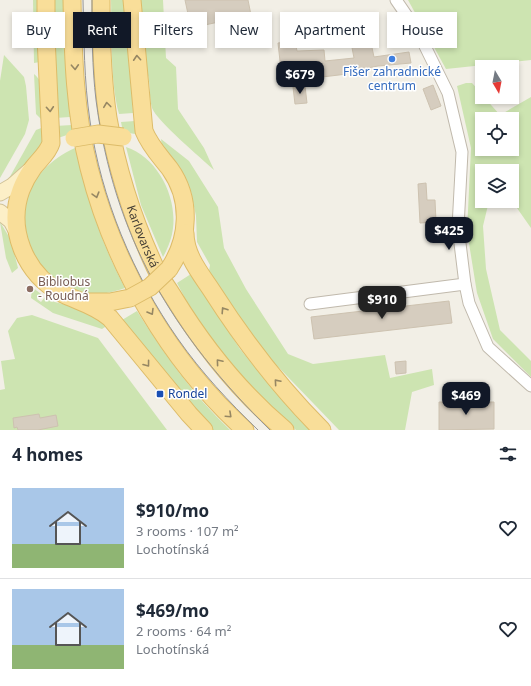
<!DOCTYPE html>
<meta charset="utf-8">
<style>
body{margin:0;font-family:"Noto Sans",sans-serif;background:#f2f2f3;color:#1f2937;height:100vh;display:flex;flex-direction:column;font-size:15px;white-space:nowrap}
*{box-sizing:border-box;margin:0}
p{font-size:13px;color:#747a83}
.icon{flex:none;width:22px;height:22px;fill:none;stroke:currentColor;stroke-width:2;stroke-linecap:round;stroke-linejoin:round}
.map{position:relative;height:430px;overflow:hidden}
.panel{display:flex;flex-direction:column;background:#fff;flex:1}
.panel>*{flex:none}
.guide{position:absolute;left:12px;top:12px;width:507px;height:36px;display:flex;gap:8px}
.needle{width:26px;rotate:170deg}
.fabs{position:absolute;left:475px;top:60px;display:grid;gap:8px}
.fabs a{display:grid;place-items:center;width:44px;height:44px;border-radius:0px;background:#fff;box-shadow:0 2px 6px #0003;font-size:20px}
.price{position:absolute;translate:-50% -34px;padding:0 9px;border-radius:8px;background:#111827;color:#fff;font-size:13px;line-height:26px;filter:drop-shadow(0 1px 2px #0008)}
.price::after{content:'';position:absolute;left:50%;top:24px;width:12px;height:9px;margin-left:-6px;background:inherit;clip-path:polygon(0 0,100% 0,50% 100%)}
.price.on{background:#222;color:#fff}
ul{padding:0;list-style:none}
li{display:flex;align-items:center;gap:12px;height:100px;padding:0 12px}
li+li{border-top:1px solid #e0e1e3}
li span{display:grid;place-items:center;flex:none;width:112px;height:80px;border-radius:0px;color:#555}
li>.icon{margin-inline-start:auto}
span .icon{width:48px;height:48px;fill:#fffc;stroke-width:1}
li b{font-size:17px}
h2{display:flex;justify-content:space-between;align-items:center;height:48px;padding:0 12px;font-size:17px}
.chip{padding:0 14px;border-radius:0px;background:#fff;box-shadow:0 2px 6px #0003;font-size:14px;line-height:36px}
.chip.on{background:#111827;color:#fff}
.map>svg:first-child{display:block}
</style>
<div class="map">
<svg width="531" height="430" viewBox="0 0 531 430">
<rect width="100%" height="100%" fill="#f2efe6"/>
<g fill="#cde4b1" fill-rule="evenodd">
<polygon points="33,0 40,0 40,62 34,63"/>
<polygon points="50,0 65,0 66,52 70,117 55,118"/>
<path d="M111,0H126L133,113L119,114C110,81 112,35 111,0Z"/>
<path d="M139,0H163L166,58L176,67L178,109L204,148L214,170C201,158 157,121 152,108C148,94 152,80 145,68Z"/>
<polygon points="408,0 531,0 531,60 446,69"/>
<polygon points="4,55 24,77 26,86 29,120 25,134 0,178 0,81"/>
<path d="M34,74C47,84 42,104 41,119L36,114Z"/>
<path d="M466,83H472L482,94V97H484L500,115L531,97V228L512,201V171H482V201H489L483,226L486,269L500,330L531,361V377L493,339L477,293L467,231L471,148L457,86ZM482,119H512V149H482Z"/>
<polygon points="135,121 135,134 123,132 121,122"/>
<polygon points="72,125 73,133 58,138 55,126"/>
<polygon points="44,127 43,143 24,168 7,182 36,130"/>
<polygon points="161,139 189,161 218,207 224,248 246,289 288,354 313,364 385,355 390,378 432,369 434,385 412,392 405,430 339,430 262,350 209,271 210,265 197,242 196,216 191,192 180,169 162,147"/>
<path d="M126,147C157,157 177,196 173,228C172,238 168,248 163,257L141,205Z"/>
<path d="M75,148C87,197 101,243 125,288C113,292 98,296 85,293C46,286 20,245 25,206C29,179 52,158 75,148Z"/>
<polygon points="0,222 11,240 18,268 12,273 6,258"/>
<path d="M191,274L240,349L277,394L311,430H296C249,386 205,341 177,283Z"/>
<polygon points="32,287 41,294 37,299 41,302 45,297 51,301 82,309 108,325 102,329 53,313 31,298"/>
<path d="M137,311C164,354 193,395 230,430H212L145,351L122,320Z"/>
<polygon points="32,315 98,338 167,430 0,430 0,390 5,389 1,361 15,359 8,331 17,318"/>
</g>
<g fill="#d6cdbf" stroke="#cdc2b0">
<polygon points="185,0 248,0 251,15 191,28"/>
<polygon points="357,21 368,29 374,57 409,52 411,63 378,66 347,72 347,74 314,78 313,67 281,70 278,43 295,41 297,51 324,50 325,61 354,58 349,32"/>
<polygon points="433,85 441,106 431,110 423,89"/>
<polygon points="305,86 307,103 295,104 293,87"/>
<polygon points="426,183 427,200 435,200 436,222 420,223 418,184"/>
<polygon points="449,301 452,323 314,339 311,317"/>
<polygon points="406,361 406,373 396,374 395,362"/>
<polygon points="439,402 494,402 494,429 439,430"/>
<polygon points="39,414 40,418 56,415 58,426 38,430 18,430 17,427 14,428 13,418"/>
</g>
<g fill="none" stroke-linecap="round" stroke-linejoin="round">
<defs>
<g id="street">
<polyline points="396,0 418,32 448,93 462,152 458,227 465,284 469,303 488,347 531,386"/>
<polyline points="310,304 465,284"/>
</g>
<g id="secondary">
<polyline points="0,193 12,186 29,171"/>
<polyline points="0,212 11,221 18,234"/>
</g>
<g id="primary">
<path d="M46,0V37L51,143C48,153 39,160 33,168C28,175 24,182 21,190C7,228 24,273 61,293C77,301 95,305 110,318L189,414L204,430"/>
<path d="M72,0C73,56 75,114 89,168C114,267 170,362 245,430"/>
<path id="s1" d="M101,0C101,39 102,79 108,118C117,169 133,220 155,267C160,278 168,288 174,298C204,347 241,393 285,430"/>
<path d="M132,0L144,131C150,146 160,156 170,169C192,200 189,239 169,269"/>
<path d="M185,233C185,255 200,273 212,291C244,341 279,387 322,430"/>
<polyline points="87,302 110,302 130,298"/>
</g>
</defs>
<use href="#street" stroke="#c0b9ac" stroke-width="13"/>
<use href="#secondary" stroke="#d0c298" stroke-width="17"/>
<use href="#primary" stroke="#ddbc69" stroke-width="19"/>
<use href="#street" stroke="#fff" stroke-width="11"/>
<use href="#secondary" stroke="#fcefc7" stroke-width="15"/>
<use href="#primary" stroke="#f9de99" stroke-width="17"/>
<g stroke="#959595" stroke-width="1">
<path d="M83,0C84,40 84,81 90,121C101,198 133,275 178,339C201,372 229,402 258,430"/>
<path d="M92,0C92,33 92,67 96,100C114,237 172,334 270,430"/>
</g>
<defs>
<g id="primary-bridge">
<polyline points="74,138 98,134 123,137"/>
<polyline points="130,298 150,287 169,269"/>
</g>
</defs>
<use href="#primary-bridge" stroke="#ddbc69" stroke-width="19" stroke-linecap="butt"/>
<use href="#primary-bridge" stroke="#f9de99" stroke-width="17"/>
</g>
<defs><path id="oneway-chevron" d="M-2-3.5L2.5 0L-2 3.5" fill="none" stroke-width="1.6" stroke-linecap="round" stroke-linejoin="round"/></defs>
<g stroke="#968763">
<use href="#oneway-chevron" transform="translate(137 58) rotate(-94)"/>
<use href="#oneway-chevron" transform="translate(75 67) rotate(87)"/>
<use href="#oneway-chevron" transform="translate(107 105) rotate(-97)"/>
<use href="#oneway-chevron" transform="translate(50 109) rotate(86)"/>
<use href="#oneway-chevron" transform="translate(96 195) rotate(74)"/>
<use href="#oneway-chevron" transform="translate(224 310) rotate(-123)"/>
<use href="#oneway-chevron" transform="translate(151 312) rotate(59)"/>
<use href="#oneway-chevron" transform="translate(219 362) rotate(-130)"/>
<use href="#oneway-chevron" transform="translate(147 364) rotate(53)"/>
<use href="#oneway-chevron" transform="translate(277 382) rotate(-131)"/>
<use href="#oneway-chevron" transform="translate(229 415) rotate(43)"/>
</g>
<circle fill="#3f7fe0" stroke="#fff" stroke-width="1.5" cx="392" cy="59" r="4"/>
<circle fill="#8d6e63" stroke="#fff" stroke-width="1.5" cx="30" cy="289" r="4"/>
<rect fill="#1a4fb4" stroke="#fff" stroke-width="1.5" x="156" y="390" width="8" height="8" rx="2"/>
<g text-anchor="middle" stroke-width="3" stroke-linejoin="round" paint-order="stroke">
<g font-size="12" fill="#366cbe" stroke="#fff">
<text x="392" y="76">Fišer zahradnické<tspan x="392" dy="14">centrum</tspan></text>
</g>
<g font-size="12" fill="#453f36" stroke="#fff">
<text dy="4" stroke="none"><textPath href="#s1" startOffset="242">Karlovarská</textPath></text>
</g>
<g font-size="12" fill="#785e54" stroke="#fff" text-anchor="start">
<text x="38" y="286">Bibliobus<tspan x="38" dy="14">- Roudná</tspan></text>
</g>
<g font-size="12" fill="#164399" stroke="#fff" text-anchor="start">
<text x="168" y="398">Rondel</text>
</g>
</g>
</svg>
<div class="fabs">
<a><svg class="needle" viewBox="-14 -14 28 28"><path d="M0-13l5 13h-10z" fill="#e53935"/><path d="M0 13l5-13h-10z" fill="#747a83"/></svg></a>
<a><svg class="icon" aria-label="locate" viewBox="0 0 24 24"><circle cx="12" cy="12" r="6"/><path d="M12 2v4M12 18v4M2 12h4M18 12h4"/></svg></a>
<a><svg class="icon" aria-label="layers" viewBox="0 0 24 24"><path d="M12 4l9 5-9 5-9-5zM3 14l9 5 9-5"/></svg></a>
</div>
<b class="price" style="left:300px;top:95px">$679</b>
<b class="price" style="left:449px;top:251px">$425</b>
<b class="price on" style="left:382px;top:320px">$910</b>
<b class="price" style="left:466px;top:416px">$469</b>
<div class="guide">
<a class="chip">Buy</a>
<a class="chip on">Rent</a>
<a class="chip">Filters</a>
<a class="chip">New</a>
<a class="chip">Apartment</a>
<a class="chip">House</a>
</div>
</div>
<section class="panel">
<h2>4 homes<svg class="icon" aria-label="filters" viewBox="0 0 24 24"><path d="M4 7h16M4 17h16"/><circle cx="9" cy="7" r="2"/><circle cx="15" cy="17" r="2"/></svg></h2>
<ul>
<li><span style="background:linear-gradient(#a9c7e8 70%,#8fb573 0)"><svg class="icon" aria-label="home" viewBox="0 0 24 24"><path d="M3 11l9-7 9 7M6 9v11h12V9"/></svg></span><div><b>$910/mo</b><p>3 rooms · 107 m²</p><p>Lochotínská</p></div><svg class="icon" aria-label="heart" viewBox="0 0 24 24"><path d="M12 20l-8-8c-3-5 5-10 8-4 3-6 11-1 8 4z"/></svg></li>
<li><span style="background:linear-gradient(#a9c7e8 70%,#8fb573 0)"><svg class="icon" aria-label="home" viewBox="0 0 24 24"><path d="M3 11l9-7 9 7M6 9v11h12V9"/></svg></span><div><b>$469/mo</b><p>2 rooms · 64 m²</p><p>Lochotínská</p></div><svg class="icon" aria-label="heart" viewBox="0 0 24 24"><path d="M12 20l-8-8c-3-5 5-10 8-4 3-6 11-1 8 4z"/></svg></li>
</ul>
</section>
